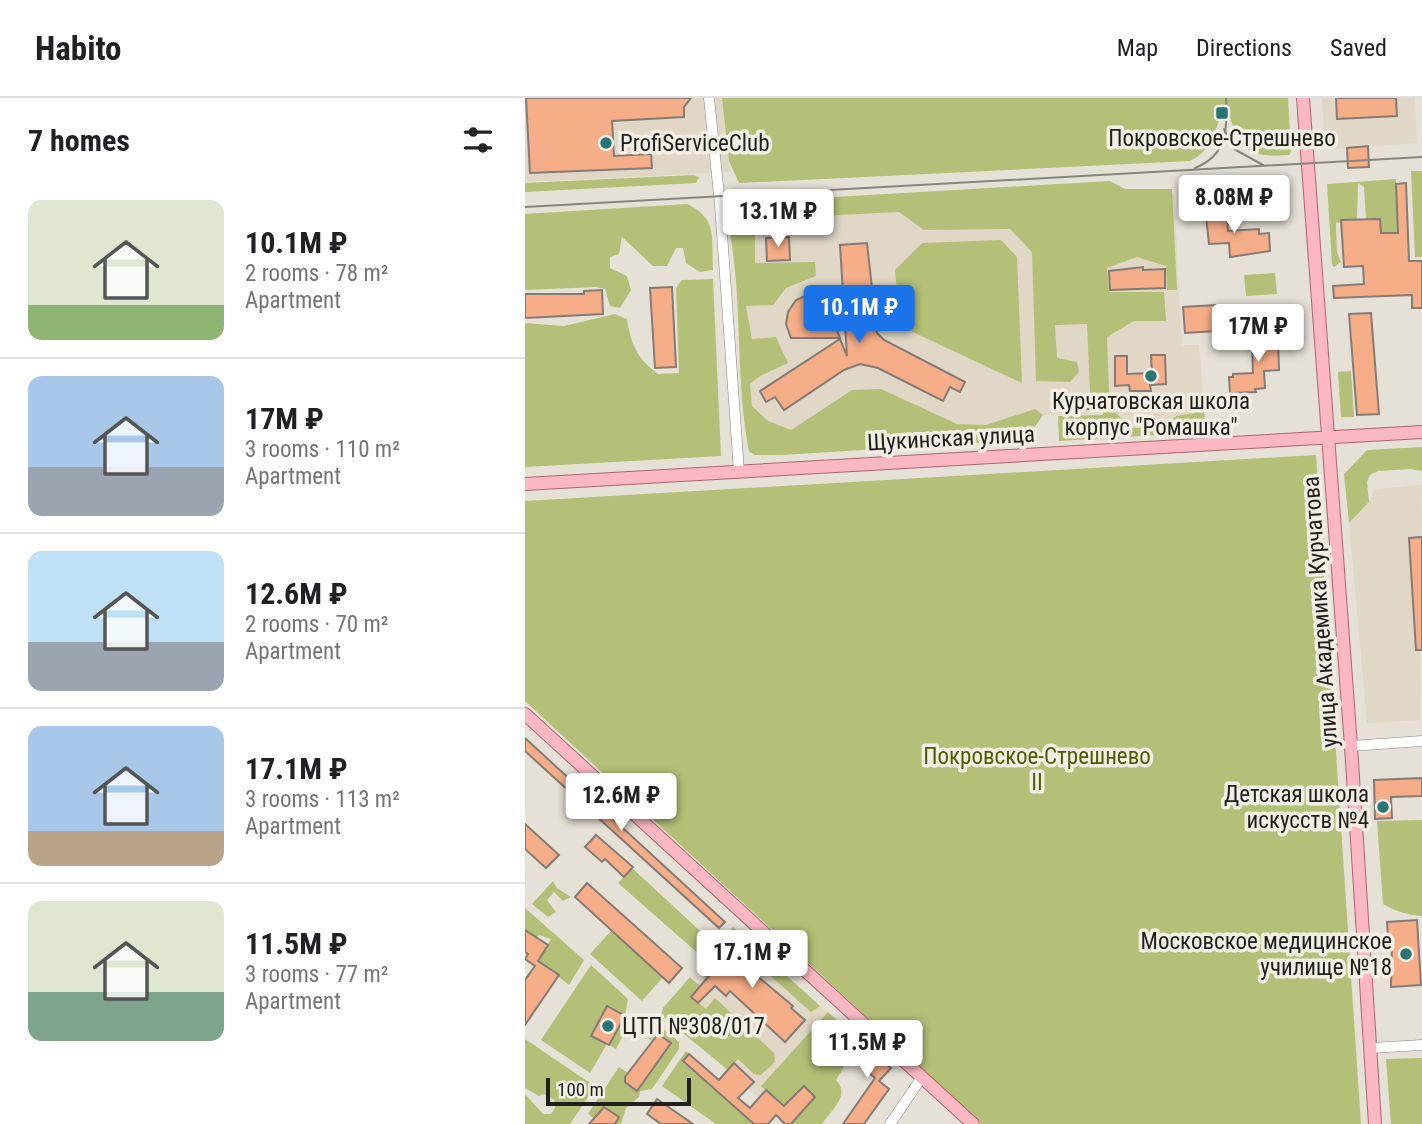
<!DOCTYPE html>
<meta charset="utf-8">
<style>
body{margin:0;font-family:"Roboto Condensed",sans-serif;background:#f2f2f2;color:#202124;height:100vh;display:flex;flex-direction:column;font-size:26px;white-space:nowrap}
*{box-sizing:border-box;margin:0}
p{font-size:23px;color:#757577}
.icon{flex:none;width:38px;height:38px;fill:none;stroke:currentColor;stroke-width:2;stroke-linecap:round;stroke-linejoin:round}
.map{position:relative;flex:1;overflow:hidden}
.sheet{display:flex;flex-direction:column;background:#fff;width:525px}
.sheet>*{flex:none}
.scale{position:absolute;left:21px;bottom:18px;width:145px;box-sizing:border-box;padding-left:7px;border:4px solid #201f1b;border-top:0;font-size:19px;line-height:24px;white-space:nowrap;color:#201f1b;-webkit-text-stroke:5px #f3eee4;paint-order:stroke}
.price{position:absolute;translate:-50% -60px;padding:0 16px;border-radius:7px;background:#fff;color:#222;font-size:23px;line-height:46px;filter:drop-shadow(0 2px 4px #0008)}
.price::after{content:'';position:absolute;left:50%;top:42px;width:21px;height:16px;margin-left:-10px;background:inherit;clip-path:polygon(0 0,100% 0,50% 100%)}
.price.active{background:#1a73e8;color:#fff}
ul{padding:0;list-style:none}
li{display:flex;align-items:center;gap:21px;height:175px;padding:0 28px}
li+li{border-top:2px solid #e0e0e0}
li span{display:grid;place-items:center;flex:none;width:196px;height:140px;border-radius:14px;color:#555}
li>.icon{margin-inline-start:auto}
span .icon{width:84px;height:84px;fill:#fffc;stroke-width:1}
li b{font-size:30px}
h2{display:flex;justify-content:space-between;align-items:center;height:84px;padding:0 28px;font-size:30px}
header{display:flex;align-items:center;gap:42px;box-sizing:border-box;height:98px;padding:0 35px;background:#fff;border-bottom:2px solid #e0e0e0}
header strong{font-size:33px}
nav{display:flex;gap:38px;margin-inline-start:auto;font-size:24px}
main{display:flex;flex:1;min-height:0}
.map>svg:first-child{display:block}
</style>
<header>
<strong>Habito</strong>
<nav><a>Map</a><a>Directions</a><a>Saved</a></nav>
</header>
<main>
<section class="sheet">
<h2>7 homes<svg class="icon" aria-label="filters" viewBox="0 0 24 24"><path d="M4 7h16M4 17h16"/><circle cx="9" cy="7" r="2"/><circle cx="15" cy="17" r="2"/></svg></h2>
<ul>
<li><span style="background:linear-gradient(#dfe7d0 75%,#8fb573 0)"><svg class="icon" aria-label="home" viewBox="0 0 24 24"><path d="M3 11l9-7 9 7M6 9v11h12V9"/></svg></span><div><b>10.1M ₽</b><p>2 rooms · 78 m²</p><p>Apartment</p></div></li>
<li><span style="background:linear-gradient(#a9c7e8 65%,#9aa5b1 0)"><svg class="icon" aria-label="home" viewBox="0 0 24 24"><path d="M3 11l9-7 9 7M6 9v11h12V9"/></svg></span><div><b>17M ₽</b><p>3 rooms · 110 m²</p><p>Apartment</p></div></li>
<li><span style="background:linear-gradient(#bfe0f5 65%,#9aa5b1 0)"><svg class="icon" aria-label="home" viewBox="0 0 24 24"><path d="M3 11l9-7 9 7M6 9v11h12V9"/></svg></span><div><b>12.6M ₽</b><p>2 rooms · 70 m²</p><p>Apartment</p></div></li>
<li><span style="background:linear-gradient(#a9c7e8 75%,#b9a48a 0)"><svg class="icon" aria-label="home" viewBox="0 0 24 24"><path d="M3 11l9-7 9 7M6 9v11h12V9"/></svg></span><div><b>17.1M ₽</b><p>3 rooms · 113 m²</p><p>Apartment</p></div></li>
<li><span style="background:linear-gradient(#dfe7d0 65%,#7fa58c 0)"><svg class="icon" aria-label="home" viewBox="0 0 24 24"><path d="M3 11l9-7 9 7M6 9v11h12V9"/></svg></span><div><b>11.5M ₽</b><p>3 rooms · 77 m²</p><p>Apartment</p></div></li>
</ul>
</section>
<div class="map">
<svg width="897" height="1026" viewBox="0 0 897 1026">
<rect width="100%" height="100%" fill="#e6e1d7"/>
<g fill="#e0d7c6">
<polygon points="0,0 197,0 206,74 0,84"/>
<polygon points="797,0 890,0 892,45 800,52"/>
<polygon points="649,96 657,247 674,247 681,333 587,338 584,308 576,309 576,316 518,317 500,341 225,355 210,115"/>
<polygon points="897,387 895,622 842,625 824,425 844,404 850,391"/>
<polygon points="215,836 328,937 252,1016 143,919"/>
</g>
<g fill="#b4c077">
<path d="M197,0H763L766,54L764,57C727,59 716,56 705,19H695C689,38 684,54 665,63L214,85L204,63Z"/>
<polygon points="886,73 897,73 897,159 890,159"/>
<polygon points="169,77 174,79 171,85 0,94 0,85"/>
<polygon points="871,81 873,135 856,135 855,121 841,121 839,89 833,85 832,122 811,125 812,154 816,164 809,169 807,167 802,86"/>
<path d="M585,83L600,91H647L652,192H642L641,168L612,159L582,170L584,194H639L641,223H609L582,239L584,294L579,305L565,295L562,226L530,227L532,260L552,264L554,274L545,284L511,283L507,154L485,131L399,132L374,114L295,118L286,128L230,132V165L290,164L291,178L261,190L248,207L221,208L227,241L251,239L263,265L235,278L225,286L227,308L243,323L266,332L327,292L356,291L432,326L461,327L510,311L518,317L501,342L257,357H229L224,353C209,276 219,196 202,121L214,117L223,104Z"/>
<path d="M162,106C194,121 186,141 188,172L175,174L161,165L158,150H151L142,168H128L97,139L94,156L85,159V170L102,178L106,192L95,210L85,208L80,191L71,189L0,192V116Z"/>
<polygon points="476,142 492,159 497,285 375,228 370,172 397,145"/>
<polygon points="750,175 752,196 721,198 719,177"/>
<path d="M188,181L196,358L0,369V225L39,228L90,216L102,221C106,247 112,260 133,276L154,275L151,190L157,182Z"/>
<polygon points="826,273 829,319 816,319 813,274"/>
<polygon points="677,294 681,334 534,343 533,318 577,317 580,311 591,315 605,330 635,330 652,318 670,315 670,296"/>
<polygon points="897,349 897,373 886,371 853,373 845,377 842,384 844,404 824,425 819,376 842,352"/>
<polygon points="791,357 836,1026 457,1026 0,603 0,403"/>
<path d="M897,722V818C882,817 870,813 858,806L852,723Z"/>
<polygon points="107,770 186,843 183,847 178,844 173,849 177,854 175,857 93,785"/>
<polygon points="28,783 32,790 46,799 38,803 29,794 22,802 31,814 23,819 7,806"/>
<polygon points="0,810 59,862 44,887 13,863 26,841 14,837 12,840 0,832"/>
<polygon points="208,829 218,838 181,880 200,897 172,872"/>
<polygon points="87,832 138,879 117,903 65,856"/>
<polygon points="245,863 295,908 286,914 239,872"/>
<polygon points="66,867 103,901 100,918 107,921 91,951 84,947 100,918 81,909 66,938 82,946 65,975 16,942"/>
<polygon points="165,879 176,889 167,899 181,911 190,900 249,955 250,964 236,977 229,976 213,961 203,972 136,917 138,910"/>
<path d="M303,914L328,937L323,954L313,965L319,969L311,982C326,998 306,1012 297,1026H266L290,999L278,989L259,1008L236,988Z"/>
<polygon points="128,922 154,944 154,951 127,991 115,993 114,999 101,1010 96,1026 90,1026 94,1019 80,1009 68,1020 63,1016 94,969 103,975 100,984 113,993 146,945 133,936 126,942 119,937"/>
<polygon points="0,941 68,987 68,992 45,1026 0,1026 0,996 18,1016 26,1016 30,1010 29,1002 19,996 14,998 0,990"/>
<polygon points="161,953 164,956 159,963 229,1026 191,1026 137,988"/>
<polygon points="897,960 897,1026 866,1026 861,961"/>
</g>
<g fill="#f6ae88" stroke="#857b76" stroke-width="2">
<polygon points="1,0 166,0 159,9 159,19 87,23 89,58 126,56 127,70 5,75"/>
<polygon points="811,0 871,0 872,18 812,21"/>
<polygon points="843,48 844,69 823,70 822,50"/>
<polygon points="881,85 884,163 897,163 897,210 887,210 887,197 809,200 808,188 839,186 838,168 819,169 816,122 855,121 856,135 873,135 871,86"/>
<polygon points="698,108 698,114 702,114 703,133 734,131 734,136 744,135 745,153 705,159 704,145 684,146 680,109"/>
<polygon points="264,139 265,162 242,163 241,140"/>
<polygon points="342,145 352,235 359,242 440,284 435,294 425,289 418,303 353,270 335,266 319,272 259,312 250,299 241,304 235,293 315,241 322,258 315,147"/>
<polygon points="618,169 618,172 640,171 640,190 585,192 584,173"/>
<polygon points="147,189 151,269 130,270 125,190"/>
<polygon points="77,192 78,216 0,220 0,196 59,196 59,193"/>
<polygon points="285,196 295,202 297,216 305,215 315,240 266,240 261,226 263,214 271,202"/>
<polygon points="691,207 692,233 660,235 658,209"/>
<polygon points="846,215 854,316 832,317 824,216"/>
<polygon points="730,232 749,232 750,243 753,243 754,272 739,273 740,290 730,291 731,294 705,295 704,279 708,279 708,276 728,275 727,244 731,244"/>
<polygon points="626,257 640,257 641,286 625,287 626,293 605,293 604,287 590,288 590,258 602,258 602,276 627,275"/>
<polygon points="564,296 564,311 533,312 533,297"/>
<polygon points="897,439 897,552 891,552 884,440"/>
<polygon points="0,640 200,824 194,830 0,653"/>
<polygon points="897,680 897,698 866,699 867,720 850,721 849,682"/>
<polygon points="0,726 34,757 21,770 0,751"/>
<polygon points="71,737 108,769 99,779 80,761 77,764 60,749"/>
<polygon points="62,785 157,870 144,885 50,799"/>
<polygon points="892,822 896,887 866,889 867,841 863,841 862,824"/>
<polygon points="0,832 23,847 13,863 34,877 0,927 0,882 10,868 0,861 3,856 0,854"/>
<polygon points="218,838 238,857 225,872 268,908 266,910 280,922 260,944 205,893 201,898 190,888 173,905 166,899"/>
<polygon points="82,908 100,918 84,947 66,938"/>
<polygon points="133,936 146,945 112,993 100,984 100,979"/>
<polygon points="328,937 366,970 354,983 364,991 339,1026 318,1026 350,980 315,950"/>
<polygon points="164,956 194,982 209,965 229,984 213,1000 225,1010 241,992 259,1008 279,988 290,999 266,1026 260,1026 251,1017 243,1026 229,1026 158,963"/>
<polygon points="132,1001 142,1008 168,1026 136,1026 122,1016"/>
<polygon points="79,1009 94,1019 90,1026 64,1026"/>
</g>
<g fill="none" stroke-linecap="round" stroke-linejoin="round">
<defs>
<g id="minor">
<polyline points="184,0 195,107 214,374"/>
<polyline points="826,648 897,643"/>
<polyline points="846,950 897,947"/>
<polyline points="365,1026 397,979"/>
</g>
<g id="major">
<polyline points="778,0 826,648 850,1026"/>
<polyline points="0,386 897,334"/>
<polyline points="0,616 448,1026"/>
</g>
</defs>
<use href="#minor" stroke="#88837a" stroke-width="11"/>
<use href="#major" stroke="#ae646d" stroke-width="14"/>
<use href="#minor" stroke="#fff" stroke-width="10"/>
<use href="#major" stroke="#fcb8c2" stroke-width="12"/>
<g stroke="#88857e" stroke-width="2">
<polyline points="699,31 709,51 738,67"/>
<path d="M670,70C703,57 702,31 701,0"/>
<polyline points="0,109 897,59"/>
</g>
</g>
<g fill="#297474" stroke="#f3eee4" stroke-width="2.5">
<rect x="690" y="8" width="14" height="14" rx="3.5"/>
<circle cx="81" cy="45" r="7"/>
<circle cx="626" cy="278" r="7"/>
<circle cx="858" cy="709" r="7"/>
<circle cx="881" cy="856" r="7"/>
<circle cx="83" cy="928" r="7"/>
</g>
<g text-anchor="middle" stroke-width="7" stroke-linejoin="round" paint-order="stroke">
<g font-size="23" fill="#201f1b" stroke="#f3eee4">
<text x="697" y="48">Покровское-Стрешнево</text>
<text x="95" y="53" text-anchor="start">ProfiServiceClub</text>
<text x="626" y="311">Курчатовская школа<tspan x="626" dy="26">корпус "Ромашка"</tspan></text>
<text x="844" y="704" text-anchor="end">Детская школа<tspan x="844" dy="26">искусств №4</tspan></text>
<text x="867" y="851" text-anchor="end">Московское медицинское<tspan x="867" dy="26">училище №18</tspan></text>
<text x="97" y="936" text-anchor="start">ЦТП №308/017</text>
</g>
<g font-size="23" fill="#201f1b" stroke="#f3eee4">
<text transform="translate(426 340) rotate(-3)" y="8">Щукинская улица</text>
<text transform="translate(795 514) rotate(-94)" y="8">улица Академика Курчатова</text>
</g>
<g font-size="23" fill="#525b00" stroke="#f3eee4">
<text x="512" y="666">Покровское-Стрешнево<tspan x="512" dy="26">II</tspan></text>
</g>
</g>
</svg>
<div class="scale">100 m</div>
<b class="price" style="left:709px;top:137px">8.08M ₽</b>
<b class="price" style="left:253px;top:151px">13.1M ₽</b>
<b class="price active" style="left:334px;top:247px">10.1M ₽</b>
<b class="price" style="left:733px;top:266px">17M ₽</b>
<b class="price" style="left:96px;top:735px">12.6M ₽</b>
<b class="price" style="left:227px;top:892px">17.1M ₽</b>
<b class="price" style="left:342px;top:982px">11.5M ₽</b>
</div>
</main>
